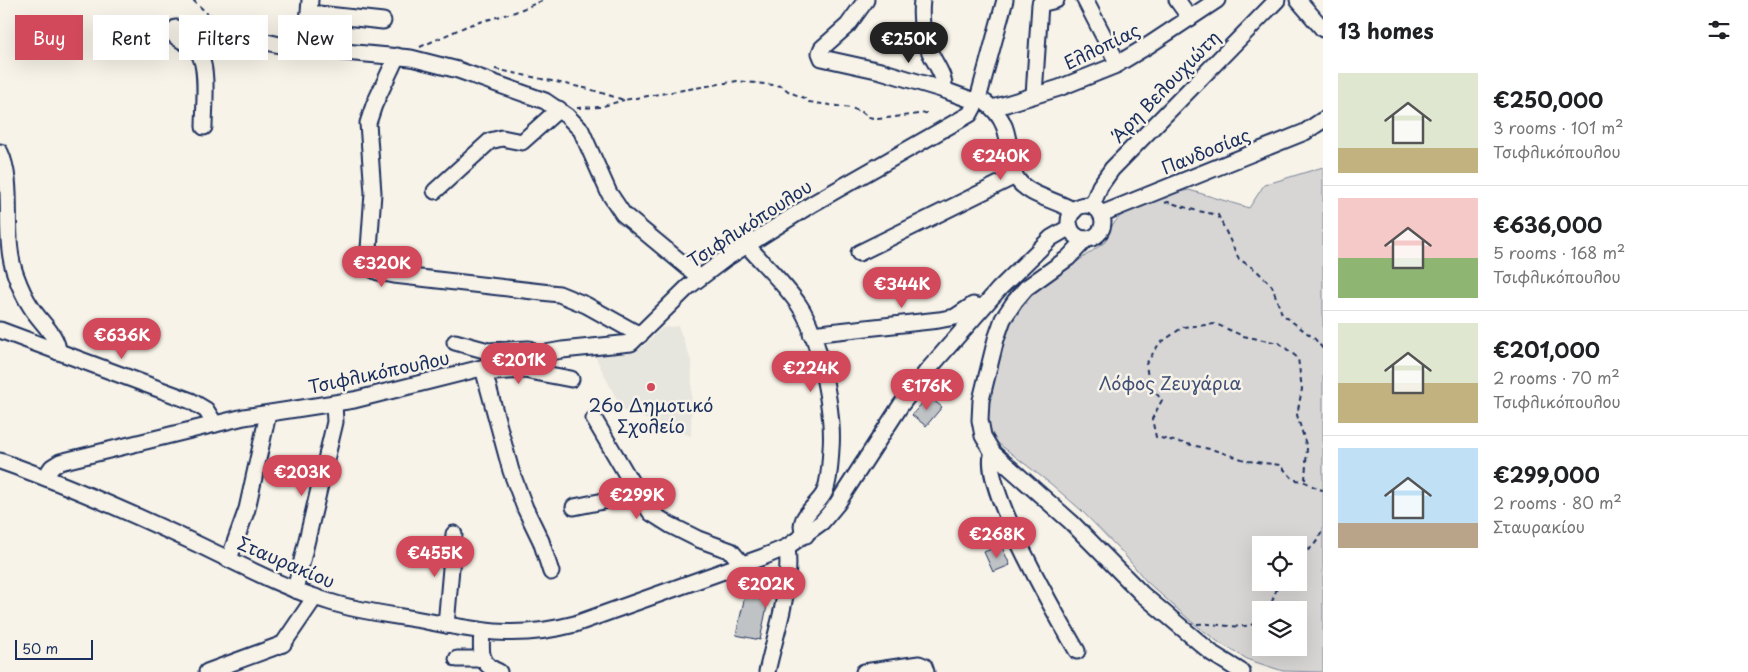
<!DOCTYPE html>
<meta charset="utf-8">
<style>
body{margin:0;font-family:"Playpen Sans",sans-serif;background:#f2f2f2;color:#202124;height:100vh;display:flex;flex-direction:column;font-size:19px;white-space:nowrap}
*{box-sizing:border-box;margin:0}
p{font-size:16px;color:#757577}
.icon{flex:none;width:28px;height:28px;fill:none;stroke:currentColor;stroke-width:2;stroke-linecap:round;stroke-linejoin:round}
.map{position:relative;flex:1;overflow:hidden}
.sheet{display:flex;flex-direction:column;background:#fff;width:425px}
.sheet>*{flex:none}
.banner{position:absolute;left:15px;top:15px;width:475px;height:45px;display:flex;gap:10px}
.tools{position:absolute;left:1252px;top:536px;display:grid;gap:10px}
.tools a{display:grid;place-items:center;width:55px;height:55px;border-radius:0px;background:#fff;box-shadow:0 5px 20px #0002;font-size:25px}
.scale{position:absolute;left:15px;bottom:12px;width:78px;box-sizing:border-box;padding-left:5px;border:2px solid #1b2f5e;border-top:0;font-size:14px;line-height:18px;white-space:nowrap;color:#1b2f5e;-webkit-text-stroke:4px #f7f3e8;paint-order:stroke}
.price{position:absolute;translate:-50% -42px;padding:0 11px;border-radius:18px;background:#d1495b;color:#fff;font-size:16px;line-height:32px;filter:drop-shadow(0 1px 2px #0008)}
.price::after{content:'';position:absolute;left:50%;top:30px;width:15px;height:11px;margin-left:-8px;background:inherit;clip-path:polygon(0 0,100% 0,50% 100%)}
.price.current{background:#222;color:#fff}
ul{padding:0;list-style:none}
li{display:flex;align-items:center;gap:15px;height:125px;padding:0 15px}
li+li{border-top:1px solid #e0e0e0}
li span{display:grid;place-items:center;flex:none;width:140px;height:100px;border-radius:0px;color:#555}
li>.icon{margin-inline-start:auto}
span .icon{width:60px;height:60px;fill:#fffc;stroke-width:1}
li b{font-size:21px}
h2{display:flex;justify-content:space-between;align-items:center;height:60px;padding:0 15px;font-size:21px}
.chip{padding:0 18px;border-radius:0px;background:#fff;box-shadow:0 5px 20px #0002;font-size:18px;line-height:45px}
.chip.current{background:#d1495b;color:#fff}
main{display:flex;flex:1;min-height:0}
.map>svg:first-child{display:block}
</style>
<main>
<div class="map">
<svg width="1323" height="672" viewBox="0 0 1323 672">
<rect width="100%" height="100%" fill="#f7f3e8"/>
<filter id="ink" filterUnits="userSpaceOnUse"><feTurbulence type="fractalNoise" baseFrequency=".02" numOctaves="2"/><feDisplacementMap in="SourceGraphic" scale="10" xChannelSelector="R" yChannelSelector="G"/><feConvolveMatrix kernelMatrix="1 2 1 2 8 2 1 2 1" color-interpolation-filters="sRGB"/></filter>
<g filter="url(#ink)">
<polygon fill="#e6e5de" points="678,326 692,363 691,436 622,410 593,352 644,346 662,328"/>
<path fill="#d7d6d4" stroke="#798299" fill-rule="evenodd" d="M1323,167V672L1283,671L1249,660L1221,644L1192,622L1146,581L1123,553L1081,510L1051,484L999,444C991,435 989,427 987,416L1001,347L1012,319L1020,306L1040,288L1105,242L1113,224L1125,211L1164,195L1189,190L1249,208L1264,185ZM1261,545H1299V582H1261ZM1261,610H1299V648H1261Z"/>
<g fill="#c0c3c5" stroke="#1b2f5e">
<polygon points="928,396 942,407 926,426 912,415"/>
<polygon points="1001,545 1010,565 993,572 984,552"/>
<polygon points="745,596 768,601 760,640 736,635"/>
</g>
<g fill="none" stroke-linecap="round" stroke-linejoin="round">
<defs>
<g id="minor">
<polyline points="866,0 848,25 822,48 820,53 822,58 881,71 944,90 977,102"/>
<path d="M922,0C920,17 922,34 929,50C934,63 946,76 944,90"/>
<polyline points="1085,0 1118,64"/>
<polyline points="1177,0 1190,18"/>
<polyline points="1298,0 1323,29"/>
<polyline points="309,13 383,21"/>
<polyline points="306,48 310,0"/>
<polyline points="397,56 374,105 368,123 373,193 368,263 370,268 378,272 394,275 559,294 586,305 640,335"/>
<polyline points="1034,95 1040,4 1056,0"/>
<path d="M986,103C1007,118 1008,138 1011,161C1012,167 1013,174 1017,179C1028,196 1057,200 1074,211"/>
<polyline points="993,108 1059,88 1114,66 1149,45 1217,0"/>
<path d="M204,127C204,109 209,66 198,52C192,44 182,42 175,36L174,31L176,28L230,34L289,47L411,58L458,70L545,101L567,116L581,130L609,193L623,214L699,277"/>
<path d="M0,152C16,186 1,237 16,276C20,287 25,298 31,307C39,321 58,335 58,352"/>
<polyline points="435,191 490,141 502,138 522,142 559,109"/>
<circle cx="1086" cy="222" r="17"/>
<polyline points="1092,206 1100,186 1112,169 1277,0"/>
<polyline points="1101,214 1305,132 1323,120"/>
<polyline points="1086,239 1068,258 1026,288 1015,301 1003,319 996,339 981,400 980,420 983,436 993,453 1071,522 1142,594 1213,654 1242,672"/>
<path d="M746,244C763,264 784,283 799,305C819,334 834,414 831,449C830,463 830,478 825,491C820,505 792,519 806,535"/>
<polyline points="859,253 1015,176"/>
<polyline points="0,330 191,401 206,410 215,424"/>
<polyline points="811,334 939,320 955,317 973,305 982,307"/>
<polyline points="455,342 488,351 529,349"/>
<polyline points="483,368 511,471 525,508 541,541 551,572"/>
<polyline points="495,372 524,370 571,379"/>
<polyline points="594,419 638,494 651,513 670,525 698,539 731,551 743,565"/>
<path d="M993,453C978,480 1060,622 1077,651"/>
<path d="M0,461C66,484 131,513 195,543C239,564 283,588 330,602C361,612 394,615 426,621C483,632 518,639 575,624L763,557L787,547L822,522L837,504L901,405L927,371L999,289L1051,238L1070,227"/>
<polyline points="45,477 52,467 60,462 244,417 354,400 529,356 562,350 631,343 688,287 725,259 812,204 970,114 978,99 1005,0"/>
<polyline points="574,507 638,494"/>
<polyline points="229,559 247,509 268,414"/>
<polyline points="295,590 335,422 334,404"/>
<polyline points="446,625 454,534"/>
<path d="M482,631C481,650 478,664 499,672"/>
<polyline points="457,659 483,659"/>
<polyline points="207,672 283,644 315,597"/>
<path d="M767,672C776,631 792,589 787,547"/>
<polyline points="864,672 919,664 924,666 926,672"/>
</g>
</defs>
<use href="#minor" stroke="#1b2f5e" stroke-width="19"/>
<g stroke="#1b2f5e" stroke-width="2" stroke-dasharray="5 4" stroke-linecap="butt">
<polyline points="193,0 212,18"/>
<polyline points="420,47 469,25 515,12 544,0"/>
<path d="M495,69L589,89L624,100L737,81L783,86C790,96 802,94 809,102L851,108L862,112L868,117L878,119L927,113"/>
<polyline points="577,108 600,107 624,100"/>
<polyline points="1165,203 1168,202 1194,210 1218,215 1239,259 1256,270 1272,286 1282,314 1315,339 1323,349"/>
<path d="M1305,480L1307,448L1297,415L1302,389L1298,358L1279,343L1243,336L1216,324L1183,327L1159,344L1146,364L1149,385L1162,400L1152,419L1156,437L1214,450L1248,461L1280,465L1294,480C1308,480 1312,488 1323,490"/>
<path d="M1299,553C1312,552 1318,540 1323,529"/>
<polyline points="1269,610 1279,582"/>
<path d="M1197,624C1218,622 1243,633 1261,620"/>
</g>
<use href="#minor" stroke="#f7f3e8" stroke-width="15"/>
</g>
</g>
<circle fill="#d1495b" stroke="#f7f3e8" stroke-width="2" cx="651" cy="387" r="5"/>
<g text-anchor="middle" stroke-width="5" stroke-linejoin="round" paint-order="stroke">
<g font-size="18" fill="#1b2f5e" stroke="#f7f3e8">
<text transform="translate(1102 47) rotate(-26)" y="6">Ελλοπίας</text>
<text transform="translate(1166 87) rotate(-46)" y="6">Άρη Βελουχιώτη</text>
<text transform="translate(1206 152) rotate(-22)" y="6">Πανδοσίας</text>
<text transform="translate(750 224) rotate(-33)" y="6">Τσιφλικόπουλου</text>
<text transform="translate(379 373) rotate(-12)" y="6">Τσιφλικόπουλου</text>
<text transform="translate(286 563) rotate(23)" y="6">Σταυρακίου</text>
</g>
<g font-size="18" fill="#415076" stroke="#f7f3e8">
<text x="1170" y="390">Λόφος Ζευγάρια</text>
</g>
<g font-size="18" fill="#1b2f5e" stroke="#f7f3e8">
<text x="651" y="412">26ο Δημοτικό<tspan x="651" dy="21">Σχολείο</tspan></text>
</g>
</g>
</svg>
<div class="tools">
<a><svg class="icon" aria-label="locate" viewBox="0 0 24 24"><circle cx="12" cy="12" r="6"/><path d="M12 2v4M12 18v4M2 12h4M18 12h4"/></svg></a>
<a><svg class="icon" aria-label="layers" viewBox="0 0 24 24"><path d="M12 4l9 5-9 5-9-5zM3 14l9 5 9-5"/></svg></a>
</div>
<div class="scale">50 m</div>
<b class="price current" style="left:909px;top:64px">€250K</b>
<b class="price" style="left:1001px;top:181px">€240K</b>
<b class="price" style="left:382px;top:288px">€320K</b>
<b class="price" style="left:902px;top:309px">€344K</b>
<b class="price" style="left:122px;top:360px">€636K</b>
<b class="price" style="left:519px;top:385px">€201K</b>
<b class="price" style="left:811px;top:393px">€224K</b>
<b class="price" style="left:927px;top:411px">€176K</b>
<b class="price" style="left:302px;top:497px">€203K</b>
<b class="price" style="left:637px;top:520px">€299K</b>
<b class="price" style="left:997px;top:559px">€268K</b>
<b class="price" style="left:435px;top:578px">€455K</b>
<b class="price" style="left:766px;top:609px">€202K</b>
<div class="banner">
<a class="chip current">Buy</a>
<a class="chip">Rent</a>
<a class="chip">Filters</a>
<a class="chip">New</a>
</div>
</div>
<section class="sheet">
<h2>13 homes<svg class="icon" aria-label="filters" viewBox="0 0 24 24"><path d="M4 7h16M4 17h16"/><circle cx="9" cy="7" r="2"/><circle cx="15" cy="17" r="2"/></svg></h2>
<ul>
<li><span style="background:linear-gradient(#dfe7d0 75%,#c2b280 0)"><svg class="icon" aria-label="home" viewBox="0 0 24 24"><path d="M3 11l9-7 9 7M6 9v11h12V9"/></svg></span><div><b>€250,000</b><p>3 rooms · 101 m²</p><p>Τσιφλικόπουλου</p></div></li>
<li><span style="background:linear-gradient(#f6c9c9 60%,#8fb573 0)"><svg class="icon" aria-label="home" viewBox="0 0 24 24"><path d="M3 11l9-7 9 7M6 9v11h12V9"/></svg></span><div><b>€636,000</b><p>5 rooms · 168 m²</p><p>Τσιφλικόπουλου</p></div></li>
<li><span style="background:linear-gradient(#dfe7d0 60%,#c2b280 0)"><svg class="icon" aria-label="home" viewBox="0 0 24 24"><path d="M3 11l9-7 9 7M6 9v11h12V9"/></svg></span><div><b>€201,000</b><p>2 rooms · 70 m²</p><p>Τσιφλικόπουλου</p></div></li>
<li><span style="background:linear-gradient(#bfe0f5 75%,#b9a48a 0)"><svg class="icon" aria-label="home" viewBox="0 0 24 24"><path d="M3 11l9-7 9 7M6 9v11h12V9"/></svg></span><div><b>€299,000</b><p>2 rooms · 80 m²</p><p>Σταυρακίου</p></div></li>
</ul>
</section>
</main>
